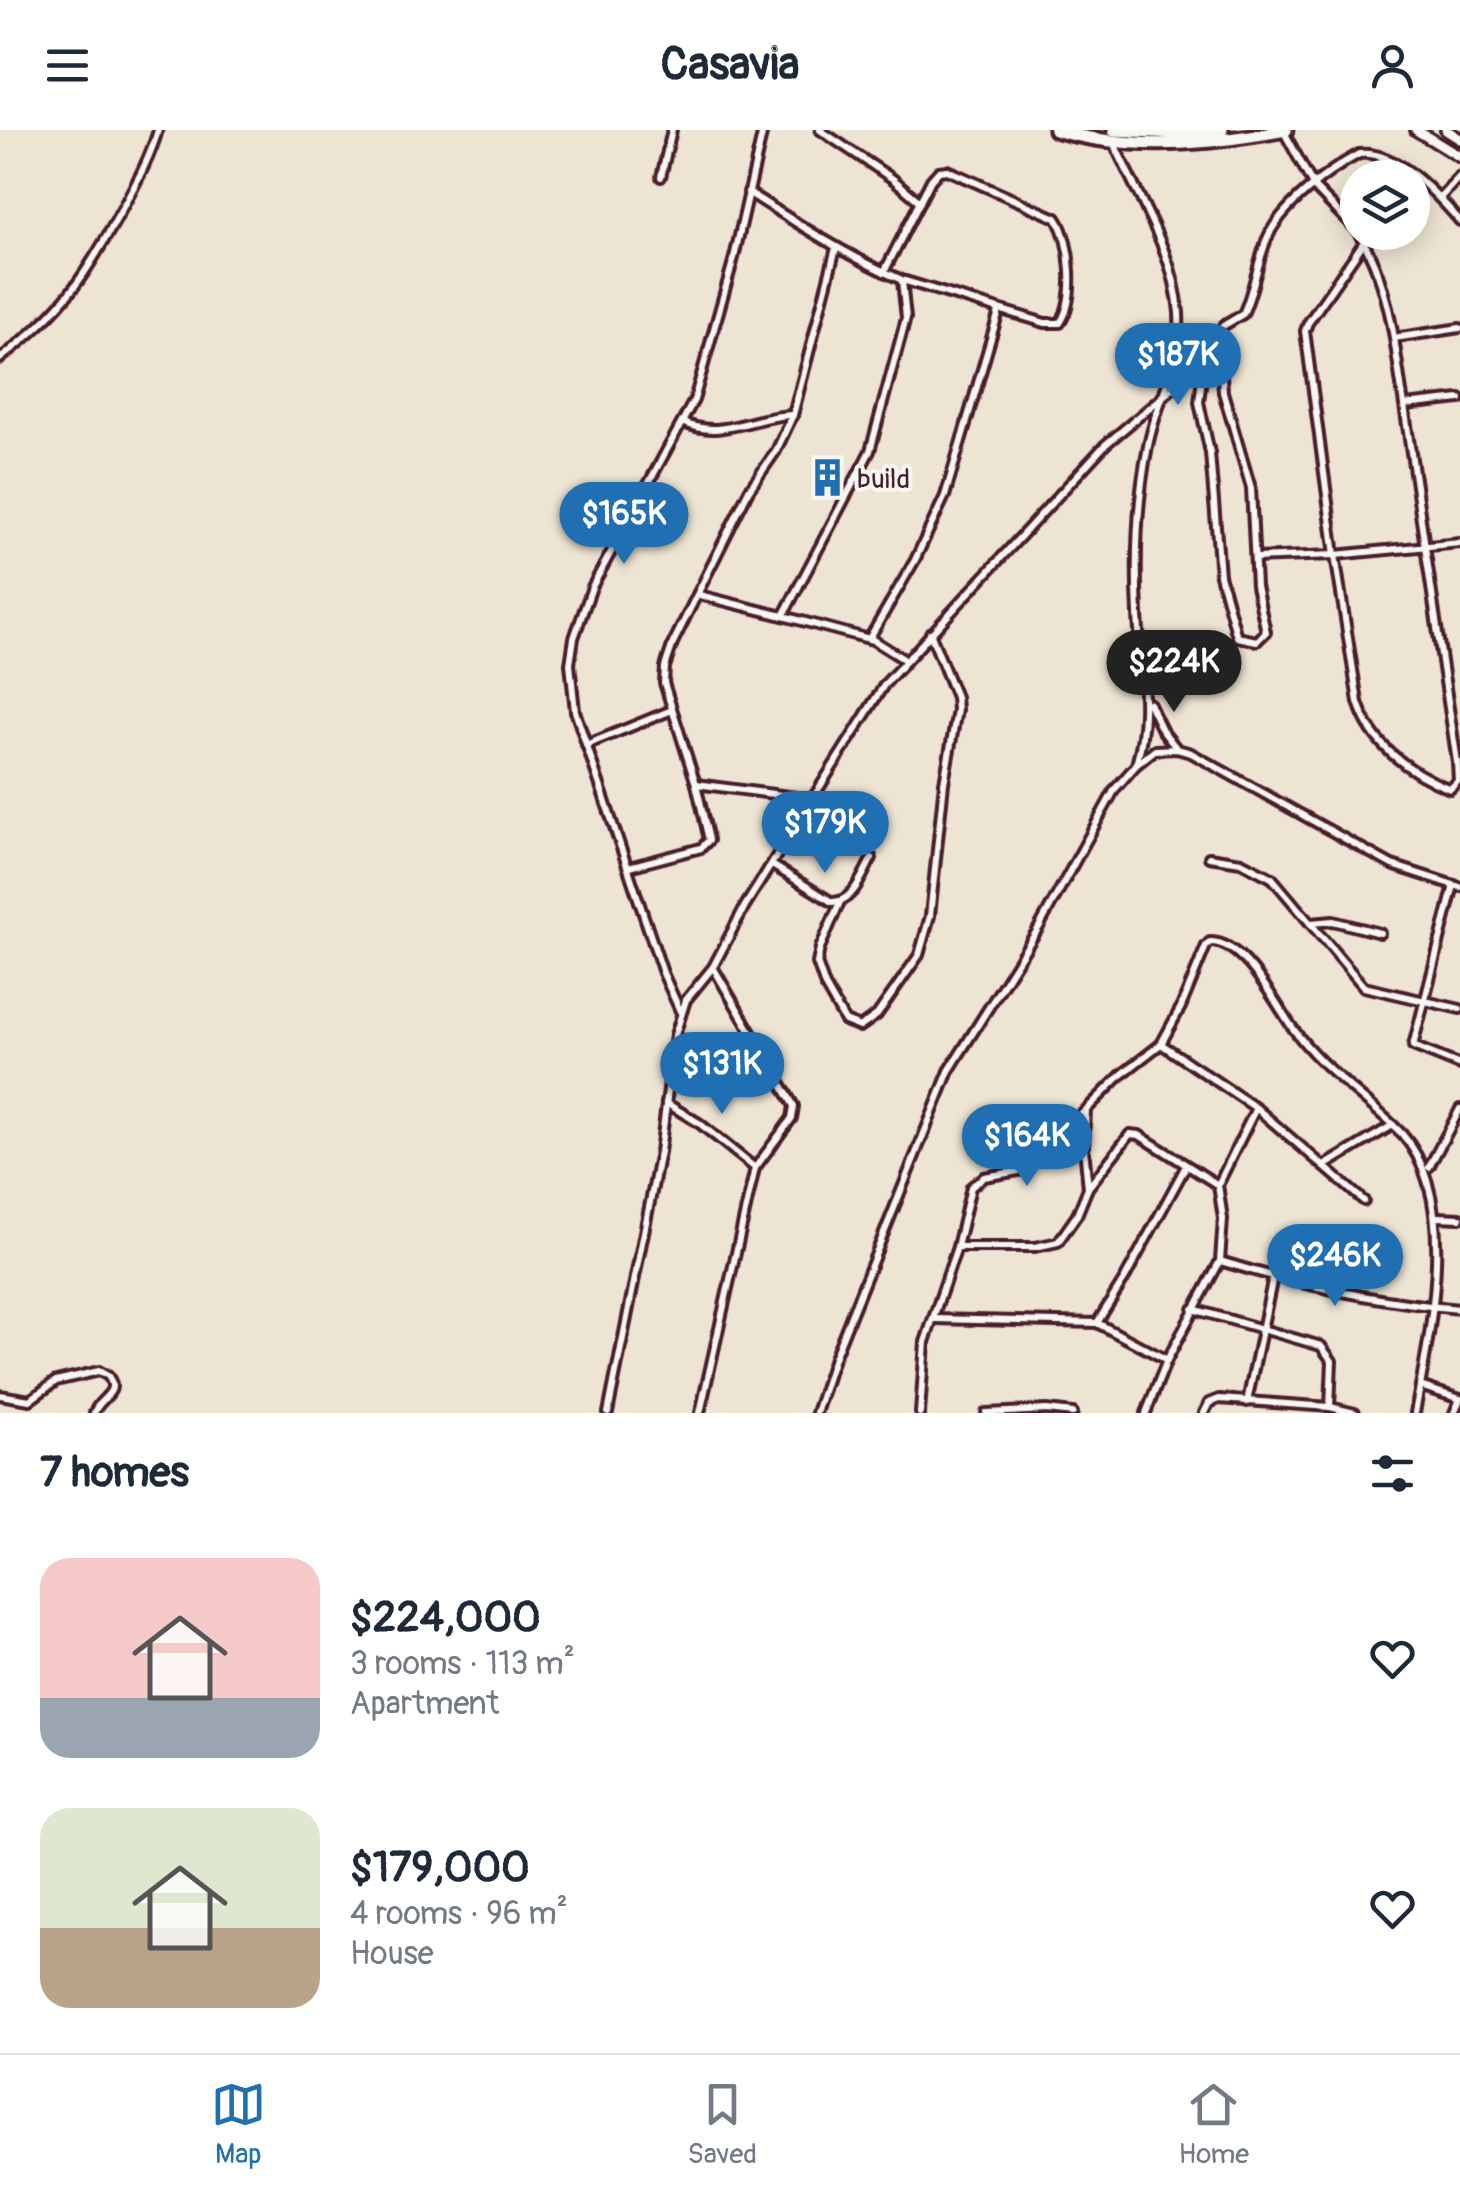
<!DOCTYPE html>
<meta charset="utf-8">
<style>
body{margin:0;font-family:Pangolin,sans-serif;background:#f2f2f3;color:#1f2937;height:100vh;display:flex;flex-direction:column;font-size:38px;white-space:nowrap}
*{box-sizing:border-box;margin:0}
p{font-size:32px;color:#747a83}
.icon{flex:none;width:55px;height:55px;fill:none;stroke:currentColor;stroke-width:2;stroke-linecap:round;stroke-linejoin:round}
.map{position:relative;height:1283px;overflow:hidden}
.panel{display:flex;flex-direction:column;background:#fff;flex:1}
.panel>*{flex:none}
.tools{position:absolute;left:1340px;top:30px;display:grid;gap:20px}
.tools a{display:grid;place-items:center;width:90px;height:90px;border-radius:50%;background:#fff;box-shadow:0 5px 25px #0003;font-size:50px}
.price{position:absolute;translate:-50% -85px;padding:0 22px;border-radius:35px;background:#1f6fb2;color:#fff;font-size:32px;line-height:65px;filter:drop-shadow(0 2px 5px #0008)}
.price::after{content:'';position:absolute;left:50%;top:60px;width:30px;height:22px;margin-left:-15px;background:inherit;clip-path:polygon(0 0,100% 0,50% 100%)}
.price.active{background:#222;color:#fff}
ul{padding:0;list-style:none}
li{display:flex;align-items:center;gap:30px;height:250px;padding:0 40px}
li span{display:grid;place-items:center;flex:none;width:280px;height:200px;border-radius:30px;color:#555}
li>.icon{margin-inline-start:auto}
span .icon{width:120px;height:120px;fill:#fffc;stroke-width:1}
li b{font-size:42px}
h2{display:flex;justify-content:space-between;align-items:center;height:120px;padding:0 40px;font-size:42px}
header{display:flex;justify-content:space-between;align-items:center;height:130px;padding:0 40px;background:#fff;font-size:45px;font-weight:700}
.tabs{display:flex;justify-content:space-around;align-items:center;height:140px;border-top:2px solid #e0e1e3;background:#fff;font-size:28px;color:#747a83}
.tabs a{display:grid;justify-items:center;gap:5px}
.tabs .active{color:#1f6fb2}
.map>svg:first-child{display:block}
</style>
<header><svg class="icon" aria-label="menu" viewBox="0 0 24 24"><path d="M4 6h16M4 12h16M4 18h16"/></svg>Casavia<svg class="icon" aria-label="person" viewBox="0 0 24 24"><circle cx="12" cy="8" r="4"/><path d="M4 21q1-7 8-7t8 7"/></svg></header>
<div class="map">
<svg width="1460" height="1283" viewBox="0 0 1460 1283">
<rect width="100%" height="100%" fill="#ede4d3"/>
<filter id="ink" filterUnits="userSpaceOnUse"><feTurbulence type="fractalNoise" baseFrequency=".01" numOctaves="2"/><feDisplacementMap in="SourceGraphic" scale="20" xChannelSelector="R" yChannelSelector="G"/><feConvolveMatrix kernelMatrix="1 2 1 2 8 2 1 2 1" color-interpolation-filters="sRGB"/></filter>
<g filter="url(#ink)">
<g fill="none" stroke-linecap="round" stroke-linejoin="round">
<defs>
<g id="minor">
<polyline points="820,0 893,49 920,72"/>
<polyline points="1284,2 1314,57 1358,102"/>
<path d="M1114,13C1137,66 1175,124 1179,183C1182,231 1157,270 1148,316C1137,370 1135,428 1138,483C1140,540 1152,578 1136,635"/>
<polyline points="661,47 672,0"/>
<path d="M748,62C798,94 847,126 902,150L1045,193H1060C1076,170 1072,111 1056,88L947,40L939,41L931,50L884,142"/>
<polyline points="1440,68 1460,46"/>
<path d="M1358,102C1378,135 1388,171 1394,208L1457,632L1458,651L1450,659C1410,643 1371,615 1358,572L1335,425L1305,201L1308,193L1364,112"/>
<path d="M1215,207L1204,232L1199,272L1210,323L1220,445L1237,507L1257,511L1266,502L1256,456L1251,358L1223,262L1220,217L1215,207L1223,196L1243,184C1254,160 1257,133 1267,109C1280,77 1329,40 1359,24C1398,20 1436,64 1460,91"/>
<polyline points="1394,208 1460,198"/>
<path d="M0,229C64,179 84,149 122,79C136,53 150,28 158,0"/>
<polyline points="1405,275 1460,269"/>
<path d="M684,293C722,310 755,285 793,285"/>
<polyline points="1255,428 1335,425 1460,413"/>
<polyline points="699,465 783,486 870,321 906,188 902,151"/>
<polyline points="783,486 873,510 905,530"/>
<polyline points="869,509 915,430 945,366 999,181"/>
<polyline points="1149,573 1162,600 1177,619"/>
<polyline points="586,615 672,580"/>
<polyline points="696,654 812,669"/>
<polyline points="1209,727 1241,732 1272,748 1364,857 1460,879"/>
<path d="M772,735L832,772C854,772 862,745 872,728"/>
<polyline points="629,737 701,718 709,710 696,654 664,553 665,537 673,513 749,360 776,321 793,285 836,118"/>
<polyline points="1454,755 1413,916 1460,935"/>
<polyline points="840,772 820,818 817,833 825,856 845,891 860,897 877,885 919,825 930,786 944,653 957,580 956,567 930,503"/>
<polyline points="1311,793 1333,791 1380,803"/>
<polyline points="680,881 663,843 575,581 570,534 574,508 592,457 694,270 734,128 763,0"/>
<polyline points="1161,914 1256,978 1364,1071"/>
<polyline points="666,973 699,993 755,1038"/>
<polyline points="1324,1036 1393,995"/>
<polyline points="1429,1037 1460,979"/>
<path d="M1088,1058L1084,1018L1086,980L1121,945L1161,914L1181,877L1206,816L1210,812C1244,811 1275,873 1292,897C1320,938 1367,968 1402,1004C1460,1069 1430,1202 1415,1283"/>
<polyline points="1438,1087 1460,1088"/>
<polyline points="957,1117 971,1057 984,1047 1024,1040 1085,981"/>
<path d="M1220,1131C1298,1155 1378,1172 1460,1179"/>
<polyline points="1193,1179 1321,1216 1332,1231 1330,1277"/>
<polyline points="934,1189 1097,1193 1125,1148 1186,1036"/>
<polyline points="1097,1193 1167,1230"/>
<polyline points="1420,1256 1460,1269"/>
<path d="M0,1265L30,1270L56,1251L99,1241L108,1246C121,1264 99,1267 94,1283"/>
<polyline points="1247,1272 1273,1147"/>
<polyline points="608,1283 660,1022 675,905 686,870 713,837 745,776 884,555 1105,315 1204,232"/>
<polyline points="700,1283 755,1038 792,988 794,976 713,837"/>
<polyline points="816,1283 834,1228 949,941 1038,799 1115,659 1136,635 1155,620 1177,619 1191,623 1392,735 1460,757"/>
<polyline points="920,1283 925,1212 957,1117 1035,1117 1058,1112 1077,1085 1088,1058 1130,1004 1139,1005 1218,1055"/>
<polyline points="986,1283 1047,1280 1073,1283"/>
<polyline points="1146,1283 1167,1230 1220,1131 1223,1089 1218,1055 1256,978"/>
<polyline points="1204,1283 1209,1273 1219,1269 1330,1277 1355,1283"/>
<polyline points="1454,1283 1460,1269"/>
</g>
<g id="tertiary">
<polyline points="1416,0 1460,27"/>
<polyline points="1446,0 1460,9"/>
</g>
<g id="trunk">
<path d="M1055,0C1132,22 1209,14 1286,0"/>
<polyline points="1114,0 1177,3 1222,0"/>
</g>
</defs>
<use href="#minor" stroke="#4a1f2b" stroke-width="14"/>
<use href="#tertiary" stroke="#4a1f2b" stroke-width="16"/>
<use href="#trunk" stroke="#4a1f2b" stroke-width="19"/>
<use href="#minor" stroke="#f6f6f2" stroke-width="6"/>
<use href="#tertiary" stroke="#f6f6f2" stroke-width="9"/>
<use href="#trunk" stroke="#f6f6f2" stroke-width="11"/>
</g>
</g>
<defs>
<symbol id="building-bare" viewBox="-9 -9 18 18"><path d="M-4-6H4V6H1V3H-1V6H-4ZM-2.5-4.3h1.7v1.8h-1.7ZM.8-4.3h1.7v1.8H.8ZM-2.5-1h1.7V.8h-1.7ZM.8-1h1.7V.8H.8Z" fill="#1f6fb2" stroke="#f6f6f2" stroke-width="2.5" paint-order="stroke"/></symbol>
</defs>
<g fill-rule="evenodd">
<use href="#building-bare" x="800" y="320" width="55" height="55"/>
</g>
<g text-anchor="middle" stroke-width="8" stroke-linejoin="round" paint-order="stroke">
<g font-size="28" fill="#4a1f2b" stroke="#f6f6f2" text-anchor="start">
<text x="857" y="358">build</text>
</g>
</g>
</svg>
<div class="tools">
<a><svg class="icon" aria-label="layers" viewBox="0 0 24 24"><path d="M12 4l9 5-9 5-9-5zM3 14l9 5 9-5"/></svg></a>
</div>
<b class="price" style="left:1178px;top:278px">$187K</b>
<b class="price" style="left:624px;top:437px">$165K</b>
<b class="price active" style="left:1174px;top:585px">$224K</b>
<b class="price" style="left:825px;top:746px">$179K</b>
<b class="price" style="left:722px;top:987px">$131K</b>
<b class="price" style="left:1027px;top:1059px">$164K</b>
<b class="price" style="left:1335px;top:1179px">$246K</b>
</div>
<section class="panel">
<h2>7 homes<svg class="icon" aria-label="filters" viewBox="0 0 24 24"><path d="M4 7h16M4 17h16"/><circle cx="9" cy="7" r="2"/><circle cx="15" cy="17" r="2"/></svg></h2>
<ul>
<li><span style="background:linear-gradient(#f6c9c9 70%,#9aa5b1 0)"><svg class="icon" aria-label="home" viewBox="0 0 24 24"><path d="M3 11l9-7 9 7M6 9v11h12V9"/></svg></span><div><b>$224,000</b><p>3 rooms · 113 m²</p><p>Apartment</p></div><svg class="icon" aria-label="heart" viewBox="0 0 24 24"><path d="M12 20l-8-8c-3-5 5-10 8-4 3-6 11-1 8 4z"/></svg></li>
<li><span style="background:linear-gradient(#dfe7d0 60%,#b9a48a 0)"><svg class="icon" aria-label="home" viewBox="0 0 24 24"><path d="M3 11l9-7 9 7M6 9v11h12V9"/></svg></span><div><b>$179,000</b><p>4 rooms · 96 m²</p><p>House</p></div><svg class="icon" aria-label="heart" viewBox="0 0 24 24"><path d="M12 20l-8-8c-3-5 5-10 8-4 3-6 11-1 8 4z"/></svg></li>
</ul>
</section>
<nav class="tabs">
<a class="active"><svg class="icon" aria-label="map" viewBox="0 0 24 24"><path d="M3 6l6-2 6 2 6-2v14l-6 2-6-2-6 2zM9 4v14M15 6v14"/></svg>Map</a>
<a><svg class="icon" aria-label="saved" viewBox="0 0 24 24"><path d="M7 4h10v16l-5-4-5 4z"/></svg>Saved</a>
<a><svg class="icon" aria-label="home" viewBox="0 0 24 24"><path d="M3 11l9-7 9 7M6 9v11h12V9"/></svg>Home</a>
</nav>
